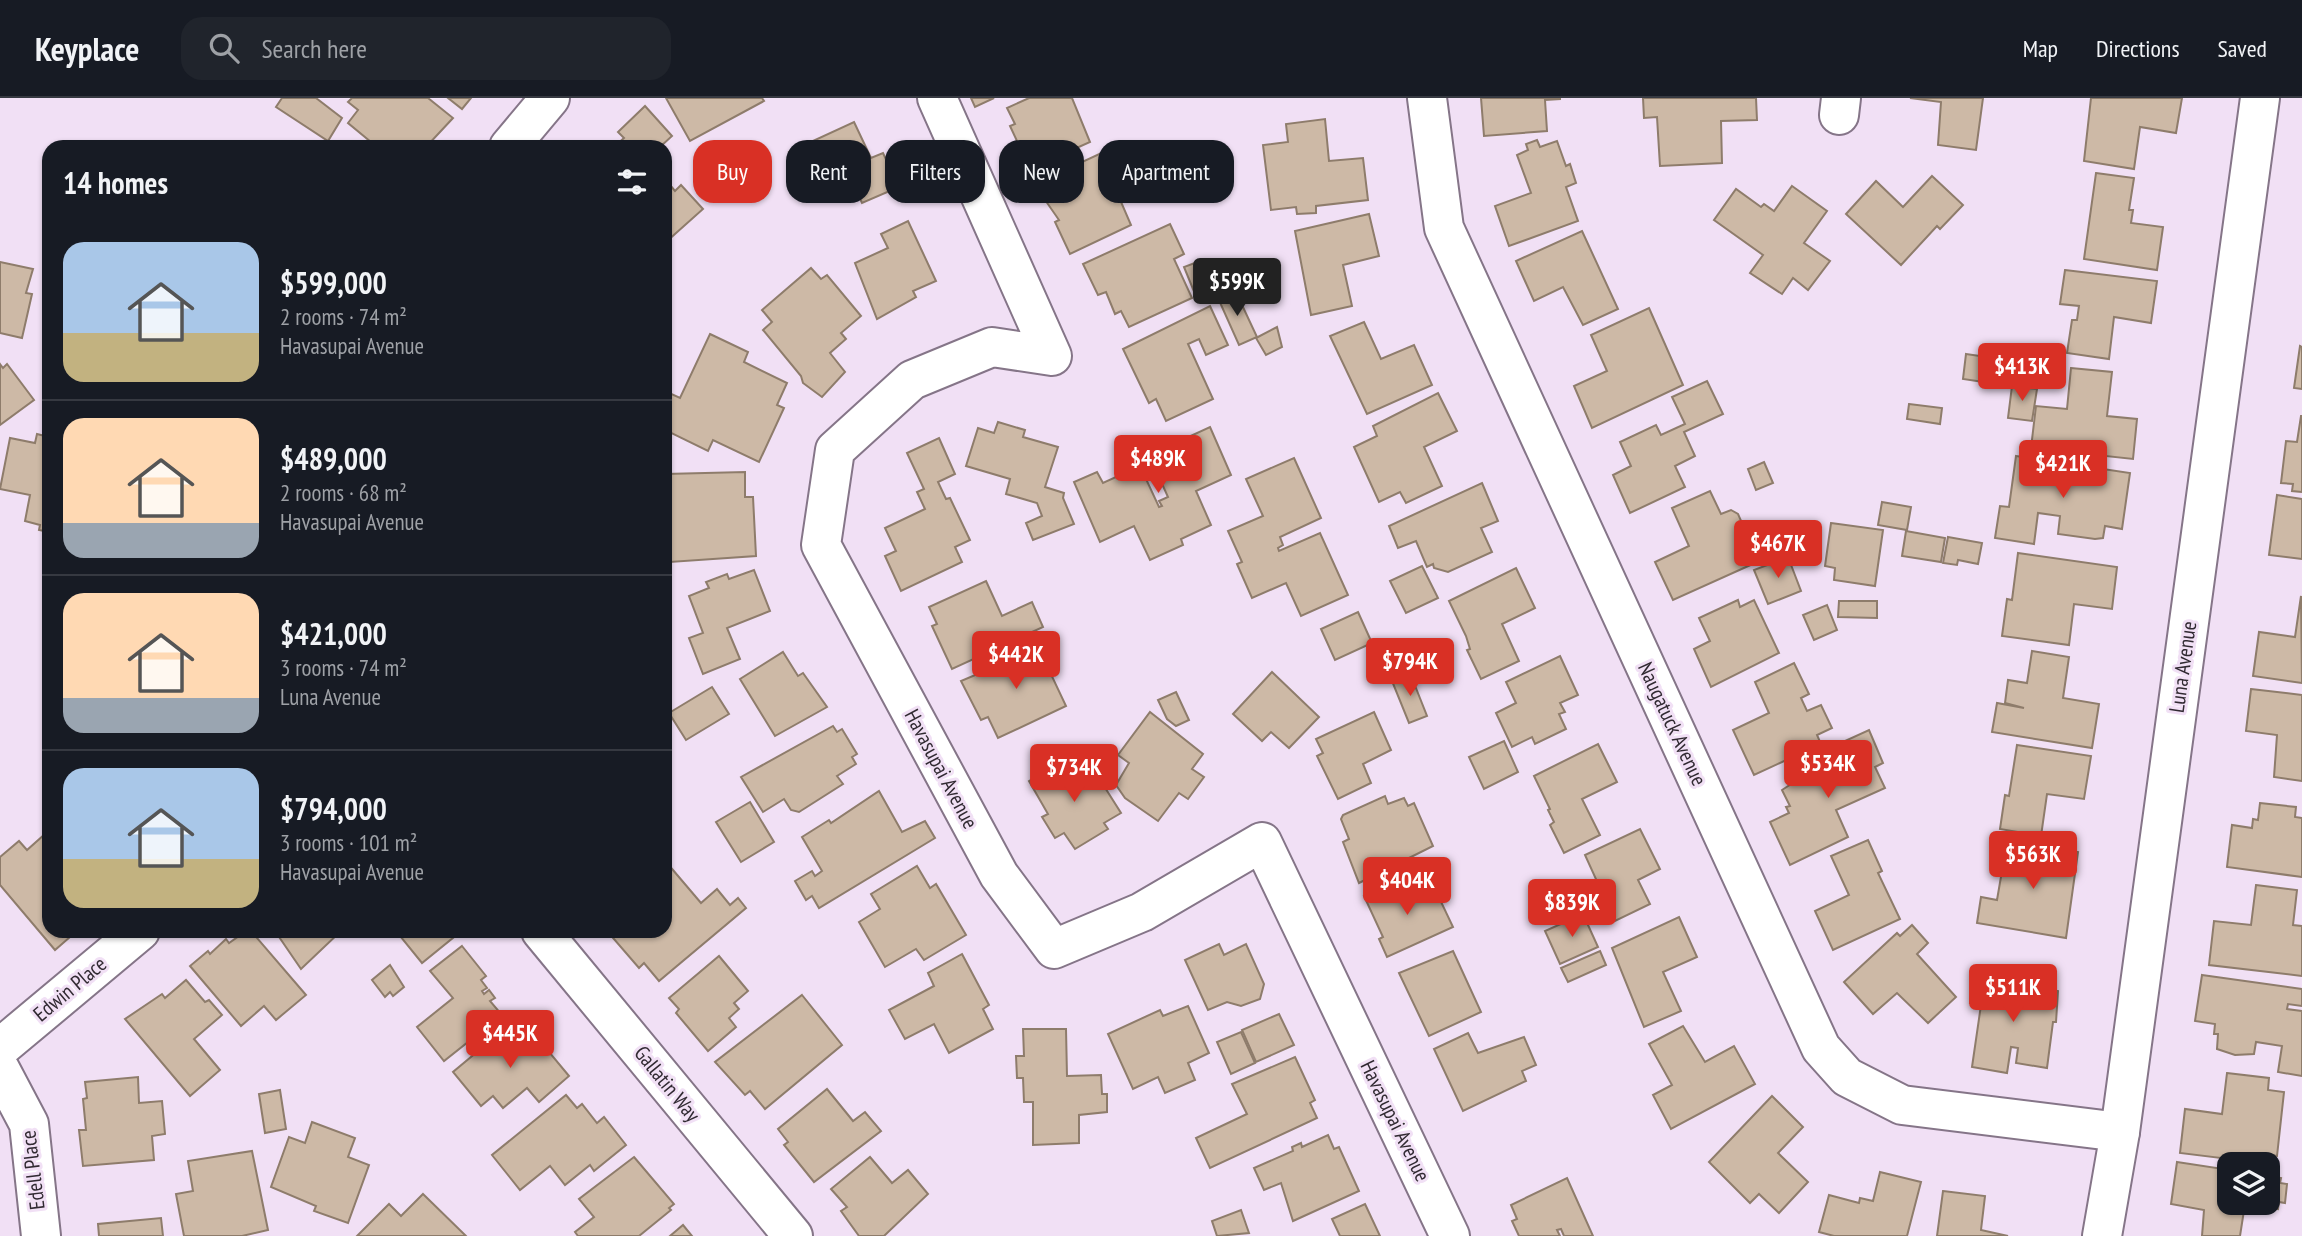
<!DOCTYPE html>
<meta charset="utf-8">
<style>
body{margin:0;font-family:"PT Sans Narrow",sans-serif;background:#20242c;color:#f1f3f6;height:100vh;display:flex;flex-direction:column;font-size:26px;white-space:nowrap}
*{box-sizing:border-box;margin:0}
p{font-size:23px;color:#9ea1a6}
.icon{flex:none;width:38px;height:38px;fill:none;stroke:currentColor;stroke-width:2;stroke-linecap:round;stroke-linejoin:round}
.map{position:relative;flex:1;overflow:hidden}
.drawer{position:absolute;left:42px;top:42px;width:630px;height:798px;display:flex;flex-direction:column;background:#171b24;border-radius:21px;box-shadow:0 2px 5px #0004}
.drawer>*{flex:none}
.guide{position:absolute;left:693px;top:42px;width:665px;height:63px;display:flex;gap:14px}
.tools{position:absolute;left:2217px;top:1054px;display:grid;gap:14px}
.tools a{display:grid;place-items:center;width:63px;height:63px;border-radius:14px;background:#171b24;box-shadow:0 2px 5px #0004;font-size:35px}
.price{position:absolute;translate:-50% -60px;padding:0 16px;border-radius:7px;background:#d93025;color:#fff;font-size:23px;line-height:46px;filter:drop-shadow(0 2px 4px #0008)}
.price::after{content:'';position:absolute;left:50%;top:42px;width:21px;height:16px;margin-left:-10px;background:inherit;clip-path:polygon(0 0,100% 0,50% 100%)}
.price.on{background:#222;color:#fff}
ul{padding:0;list-style:none}
li{display:flex;align-items:center;gap:21px;height:175px;padding:0 21px}
li+li{border-top:2px solid #363941}
li span{display:grid;place-items:center;flex:none;width:196px;height:140px;border-radius:21px;color:#555}
li>.icon{margin-inline-start:auto}
span .icon{width:84px;height:84px;fill:#fffc;stroke-width:1}
li b{font-size:30px}
h2{display:flex;justify-content:space-between;align-items:center;height:84px;padding:0 21px;font-size:30px}
.pill{padding:0 24px;border-radius:21px;background:#171b24;box-shadow:0 2px 5px #0004;font-size:24px;line-height:63px}
.pill.on{background:#d93025;color:#fff}
header{display:flex;align-items:center;gap:42px;box-sizing:border-box;height:98px;padding:0 35px;background:#171b24;border-bottom:2px solid #363941}
header strong{font-size:33px}
nav{display:flex;gap:38px;margin-inline-start:auto;font-size:24px}
.search{width:490px;height:63px;background:#20242c;display:flex;align-items:center;gap:18px;box-sizing:border-box;padding:0 24px;border-radius:21px;color:#9ea1a6;font-size:26px}
.map>svg:first-child{display:block}
</style>
<header>
<strong>Keyplace</strong>
<div class="search"><svg class="icon" aria-label="search" viewBox="0 0 24 24"><circle cx="10" cy="10" r="6"/><path d="M15 15l6 6"/></svg>Search here</div>
<nav><a>Map</a><a>Directions</a><a>Saved</a></nav>
</header>
<div class="map">
<svg width="2302" height="1138" viewBox="0 0 2302 1138">
<rect width="100%" height="100%" fill="#f1e0f5"/>
<g fill="#cdb9a6" stroke="#8e7c6b" stroke-width="2">
<polygon points="282,0 316,0 342,20 328,43 276,9"/>
<polygon points="352,0 428,0 453,20 426,49 377,49 348,25 358,12 348,4"/>
<polygon points="448,0 471,0 462,11"/>
<polygon points="666,0 762,0 764,3 690,43"/>
<polygon points="971,0 994,0 975,9"/>
<polygon points="1029,0 1072,0 1090,44 1030,71 1010,28 1015,26 1007,10"/>
<polygon points="1481,0 1560,0 1560,1 1545,2 1547,33 1484,38"/>
<polygon points="1643,0 1756,0 1757,22 1721,23 1722,65 1660,68 1657,19 1644,20"/>
<polygon points="1910,0 1983,0 1976,52 1938,47 1941,4"/>
<polygon points="2091,0 2182,0 2176,35 2140,29 2134,71 2084,63"/>
<polygon points="645,8 672,38 660,49 614,49 624,40 618,34"/>
<polygon points="1325,21 1329,63 1363,60 1368,102 1316,108 1316,115 1297,116 1296,109 1271,112 1263,47 1288,44 1286,26"/>
<polygon points="854,24 871,60 883,55 899,89 862,105 848,75 808,94 789,54"/>
<polygon points="1537,42 1540,49 1557,43 1566,68 1570,66 1576,85 1566,89 1578,123 1509,148 1495,108 1531,95 1517,57 1528,52 1526,46"/>
<polygon points="1123,45 1142,85 1118,97 1131,127 1070,156 1055,124 1059,122 1043,99 1047,97 1041,83"/>
<polygon points="2096,75 2134,80 2129,112 2133,112 2131,125 2163,129 2157,172 2084,161"/>
<polygon points="1932,78 1963,107 1940,131 1937,128 1901,167 1846,116 1876,83 1903,109"/>
<polygon points="665,81 675,93 681,87 703,111 666,144"/>
<polygon points="1792,88 1827,113 1804,145 1830,163 1808,192 1793,180 1782,196 1750,175 1763,157 1714,122 1736,91 1761,109 1764,106 1774,113"/>
<polygon points="1369,116 1379,158 1343,167 1352,208 1311,217 1295,133"/>
<polygon points="908,123 936,183 913,193 916,199 877,221 855,165 888,150 881,136"/>
<polygon points="1170,126 1184,156 1174,161 1192,200 1129,229 1121,213 1115,216 1106,194 1098,197 1083,166"/>
<polygon points="1582,133 1618,211 1583,227 1563,189 1534,203 1516,163"/>
<polygon points="1200,163 1211,189 1195,196 1184,169"/>
<polygon points="0,164 33,171 26,195 32,196 22,240 0,235"/>
<polygon points="811,170 821,181 827,177 861,218 841,235 846,241 830,255 845,274 822,299 803,285 801,278 763,232 772,224 762,212"/>
<polygon points="2065,172 2157,183 2151,225 2114,219 2109,261 2067,255 2072,222 2077,222 2079,208 2060,206"/>
<polygon points="1235,192 1257,239 1239,247 1218,200"/>
<polygon points="1210,208 1228,247 1206,257 1199,241 1188,246 1213,301 1166,323 1156,301 1149,305 1123,251"/>
<polygon points="1649,210 1683,287 1592,330 1574,288 1607,273 1591,237"/>
<polygon points="1364,224 1381,261 1414,247 1432,287 1367,316 1330,238"/>
<polygon points="1277,229 1282,249 1266,257 1256,240"/>
<polygon points="710,236 748,254 744,264 787,285 777,307 784,310 759,364 713,342 708,353 665,332 665,293 680,300"/>
<polygon points="2300,248 2302,249 2302,291 2294,290"/>
<polygon points="1966,256 2001,261 1997,286 1963,281"/>
<polygon points="0,266 3,270 7,266 34,302 0,327"/>
<polygon points="2071,270 2112,274 2107,318 2137,321 2133,361 2031,350 2036,308 2067,311"/>
<polygon points="1707,283 1723,316 1684,334 1695,358 1675,368 1685,389 1630,415 1613,377 1631,368 1620,344 1656,327 1661,337 1685,326 1672,299"/>
<polygon points="2012,288 2037,291 2032,323 2008,320"/>
<polygon points="1438,295 1457,333 1424,349 1442,388 1406,405 1400,394 1379,404 1354,349 1377,338 1373,328"/>
<polygon points="1909,306 1942,310 1940,326 1907,321"/>
<polygon points="2301,318 2302,318 2302,394 2292,393 2293,386 2281,385 2286,343 2297,344"/>
<polygon points="998,324 1025,332 1023,339 1058,349 1045,389 1064,395 1063,400 1074,426 1033,442 1026,425 1042,418 1037,405 1006,396 1010,381 966,368 978,330 994,335"/>
<polygon points="1210,329 1231,377 1196,393 1211,427 1181,441 1183,447 1150,462 1134,428 1100,444 1074,384 1097,374 1103,385 1140,368 1159,409 1162,408 1159,403 1168,399 1149,357"/>
<polygon points="37,336 49,339 49,434 39,432 40,427 25,423 30,397 0,391 10,340 35,345"/>
<polygon points="939,340 955,376 938,384 946,401 950,400 970,442 955,449 962,464 901,493 885,458 896,453 885,430 925,411 917,394 924,391 907,355"/>
<polygon points="2016,358 2130,375 2122,431 2105,428 2103,440 2095,441 2058,436 2060,418 2038,415 2034,446 1995,440 2000,408 2009,409"/>
<polygon points="1294,360 1321,420 1280,439 1283,447 1278,450 1279,453 1320,435 1348,497 1301,518 1286,485 1252,500 1237,466 1242,464 1228,433 1263,418 1246,381"/>
<polygon points="1764,364 1773,385 1756,392 1748,371"/>
<polygon points="745,374 745,399 753,399 756,458 670,464 669,434 665,435 665,376"/>
<polygon points="1482,385 1498,423 1481,430 1492,454 1448,474 1434,470 1433,466 1427,469 1416,443 1398,450 1389,428"/>
<polygon points="1710,393 1721,416 1731,412 1738,416 1742,425 1739,432 1756,424 1769,452 1752,460 1755,465 1673,502 1655,464 1689,448 1672,410"/>
<polygon points="2277,397 2302,401 2302,461 2269,457"/>
<polygon points="1882,404 1911,409 1907,432 1878,427"/>
<polygon points="1831,425 1883,432 1875,488 1834,482 1835,470 1825,468"/>
<polygon points="1906,433 1945,440 1941,464 1902,458"/>
<polygon points="1948,439 1982,445 1978,466 1958,462 1957,467 1943,465"/>
<polygon points="2018,455 2117,469 2112,511 2074,506 2069,547 2002,538 2007,501 2012,502"/>
<polygon points="1788,459 1801,493 1768,506 1754,472"/>
<polygon points="1422,468 1438,500 1406,515 1390,483"/>
<polygon points="1516,470 1535,510 1502,526 1519,563 1481,581 1467,552 1470,551 1466,538 1449,503"/>
<polygon points="754,472 770,513 727,530 740,561 703,576 689,540 703,535 689,498 709,490 706,484 727,476 729,481"/>
<polygon points="986,483 1002,518 1032,504 1043,529 952,571 932,528 937,526 929,509"/>
<polygon points="2301,498 2302,585 2253,578 2259,534 2295,539"/>
<polygon points="1738,502 1740,509 1754,502 1779,555 1711,589 1694,551 1710,543 1699,520"/>
<polygon points="1839,503 1877,503 1877,520 1838,519"/>
<polygon points="1827,507 1837,532 1814,542 1803,517"/>
<polygon points="1358,514 1372,545 1335,562 1321,531"/>
<polygon points="1042,544 1053,567 1048,570 1066,608 998,640 988,619 981,622 961,583 1013,561 1011,558"/>
<polygon points="2032,553 2069,559 2063,600 2099,606 2092,650 1992,634 1997,605 2024,610 2005,605 2008,582 2027,585"/>
<polygon points="783,554 798,578 803,575 827,609 775,638 740,581"/>
<polygon points="1560,558 1578,597 1560,605 1565,614 1559,616 1566,631 1535,646 1532,639 1512,649 1496,615 1516,605 1506,584"/>
<polygon points="1794,565 1809,596 1801,600 1807,613 1821,607 1832,630 1817,637 1821,646 1754,677 1733,632 1769,615 1755,584"/>
<polygon points="1272,574 1319,619 1289,650 1271,634 1262,643 1233,616"/>
<polygon points="1410,575 1427,618 1409,625 1392,583"/>
<polygon points="712,589 729,616 686,642 669,615"/>
<polygon points="2251,591 2302,597 2302,683 2274,679 2277,637 2246,633"/>
<polygon points="1176,594 1189,622 1176,628 1167,621 1158,602"/>
<polygon points="1150,614 1203,656 1192,671 1204,679 1188,701 1179,695 1158,723 1125,700 1116,687 1129,665 1118,657"/>
<polygon points="1374,614 1391,652 1363,666 1371,685 1338,701 1317,658 1323,655 1316,641"/>
<polygon points="833,628 837,634 842,631 857,656 852,659 856,666 837,678 843,686 799,714 791,712 784,701 763,714 741,679"/>
<polygon points="1869,632 1883,665 1875,669 1885,690 1836,712 1848,739 1790,767 1770,724 1789,715 1786,709 1790,708 1782,692 1799,681 1818,675 1822,683 1845,672 1834,648"/>
<polygon points="1504,643 1518,674 1484,691 1469,659"/>
<polygon points="1598,646 1617,684 1582,701 1600,737 1564,755 1550,727 1554,724 1548,712 1550,711 1534,678"/>
<polygon points="2017,647 2091,658 2084,701 2047,696 2041,738 2000,731 2005,697 2009,698"/>
<polygon points="1065,662 1080,686 1097,677 1121,715 1104,725 1108,731 1075,751 1064,735 1055,740 1042,719 1048,716 1029,683"/>
<polygon points="879,693 902,734 925,723 935,740 819,810 812,798 806,802 795,783 812,773 815,778 822,773 802,739 829,722 831,725"/>
<polygon points="1385,698 1388,706 1404,700 1408,708 1414,705 1433,748 1359,785 1343,744 1349,741 1341,721 1343,717"/>
<polygon points="750,704 774,744 741,764 716,724"/>
<polygon points="2260,705 2296,709 2295,719 2302,720 2302,779 2227,769 2232,727 2252,730 2253,721 2258,722"/>
<polygon points="1640,731 1660,771 1638,782 1650,806 1615,823 1585,757"/>
<polygon points="45,736 49,741 49,833 64,833 70,839 55,852 0,787 0,759 19,743 27,752"/>
<polygon points="1868,742 1882,773 1878,775 1900,821 1833,852 1815,813 1849,797 1831,758"/>
<polygon points="2007,744 2078,754 2066,840 1977,825 1981,799 1997,802"/>
<polygon points="667,765 701,805 717,791 730,807 738,800 746,810 659,883 644,865 639,870 607,833 665,833"/>
<polygon points="917,768 930,790 936,786 966,837 924,862 916,851 885,869 859,824 880,811 871,796"/>
<polygon points="1398,782 1407,801 1434,789 1453,829 1387,859 1379,841 1383,839 1364,798"/>
<polygon points="2256,787 2297,792 2293,827 2302,828 2302,878 2209,867 2214,823 2251,827"/>
<polygon points="1583,816 1598,849 1560,866 1545,833"/>
<polygon points="1679,819 1697,859 1663,874 1681,913 1644,929 1612,850"/>
<polygon points="1912,827 1928,845 1917,856 1956,899 1928,925 1897,895 1873,916 1844,884 1897,835 1900,838"/>
<polygon points="246,833 251,833 306,897 276,922 264,908 241,928 190,868 208,853 210,856 226,841 229,845"/>
<polygon points="275,833 341,833 301,871"/>
<polygon points="406,833 449,833 454,839 422,865 400,838"/>
<polygon points="1219,846 1224,857 1246,846 1264,886 1260,901 1241,908 1227,904 1208,912 1185,862"/>
<polygon points="462,848 486,878 481,882 487,890 482,893 484,896 489,892 495,900 490,903 502,917 444,963 417,929 453,900 430,873"/>
<polygon points="1453,853 1481,914 1429,938 1399,875"/>
<polygon points="1600,853 1606,867 1568,884 1561,870"/>
<polygon points="962,856 989,907 983,911 993,931 949,955 934,926 905,941 889,912 934,888 928,875"/>
<polygon points="719,858 748,893 734,905 739,911 729,920 736,929 708,953 676,915 679,911 669,900"/>
<polygon points="390,867 404,889 393,898 390,894 385,899 372,882"/>
<polygon points="2202,877 2302,891 2302,908 2288,906 2287,911 2302,913 2302,978 2278,974 2282,948 2256,944 2254,956 2235,957 2217,951 2218,936 2214,936 2215,926 2195,923"/>
<polygon points="1973,880 2058,893 2056,924 2053,924 2047,970 2016,965 2018,950 2011,949 2007,975 1972,969 1981,907 1970,905"/>
<polygon points="186,882 205,904 209,902 222,917 194,941 220,972 190,998 125,921 162,896 165,900"/>
<polygon points="802,897 842,947 765,1011 750,993 745,997 715,964"/>
<polygon points="1188,908 1209,955 1188,965 1195,982 1165,995 1158,979 1133,991 1108,936 1160,912 1163,918"/>
<polygon points="1279,916 1294,947 1256,964 1242,932"/>
<polygon points="513,924 538,954 545,949 569,978 539,1004 527,990 503,1010 493,998 481,1008 453,974"/>
<polygon points="1683,928 1705,964 1734,948 1755,986 1671,1031 1653,997 1672,987 1649,946"/>
<polygon points="1023,931 1066,931 1067,978 1101,977 1102,996 1107,996 1107,1014 1079,1017 1079,1045 1033,1047 1033,1004 1024,1004 1023,980 1017,980 1016,958 1024,958"/>
<polygon points="1241,934 1255,965 1231,976 1217,944"/>
<polygon points="1468,935 1478,955 1524,939 1536,967 1522,973 1526,983 1463,1013 1434,951"/>
<polygon points="1295,959 1315,1002 1310,1005 1317,1020 1210,1070 1196,1040 1247,1016 1232,986"/>
<polygon points="2227,975 2269,980 2268,992 2284,994 2277,1058 2254,1055 2253,1064 2180,1055 2185,1011 2222,1016"/>
<polygon points="138,979 139,1005 162,1003 165,1036 152,1038 154,1062 83,1068 79,1032 86,1032 83,1001 87,1000 85,984"/>
<polygon points="827,991 853,1023 865,1014 881,1033 814,1084 784,1047 788,1044 778,1031"/>
<polygon points="280,992 286,1031 265,1035 259,996"/>
<polygon points="566,997 577,1010 582,1006 597,1025 604,1019 626,1047 594,1073 590,1067 565,1087 550,1068 520,1092 492,1057"/>
<polygon points="1772,998 1803,1029 1778,1055 1808,1084 1779,1115 1759,1096 1750,1105 1709,1064"/>
<polygon points="312,1024 355,1040 348,1059 369,1067 348,1125 314,1113 316,1108 271,1089 289,1039 305,1045"/>
<polygon points="1328,1037 1334,1051 1339,1049 1359,1093 1293,1123 1281,1085 1264,1092 1254,1070 1293,1053 1292,1049 1301,1045 1302,1049"/>
<polygon points="252,1053 268,1132 242,1138 184,1138 176,1096 193,1093 188,1063"/>
<polygon points="634,1059 674,1106 669,1110 671,1112 639,1138 578,1138 575,1134 594,1119 579,1101"/>
<polygon points="870,1059 892,1085 908,1072 928,1096 884,1138 859,1138 841,1113 847,1109 831,1091"/>
<polygon points="2177,1064 2230,1072 2230,1104 2268,1104 2268,1078 2281,1080 2280,1085 2287,1086 2285,1105 2279,1104 2278,1111 2245,1106 2240,1138 2202,1138 2204,1112 2171,1106"/>
<polygon points="1880,1074 1921,1084 1907,1138 1834,1138 1819,1134 1829,1097 1859,1105 1860,1100 1873,1103"/>
<polygon points="1567,1080 1593,1138 1564,1138 1561,1131 1557,1132 1560,1138 1519,1138 1512,1123 1517,1121 1511,1107"/>
<polygon points="1943,1093 1985,1098 1981,1132 2008,1138 1937,1138"/>
<polygon points="423,1096 466,1138 357,1138 389,1106 401,1118"/>
<polygon points="1365,1106 1380,1138 1340,1138 1332,1121"/>
<polygon points="1241,1112 1249,1135 1217,1138 1212,1123"/>
<polygon points="161,1120 163,1138 99,1138 98,1126"/>
<polygon points="683,1127 692,1138 670,1138"/>
</g>
<g fill="none" stroke-linecap="round" stroke-linejoin="round">
<defs>
<g id="minor">
<polyline points="937,0 1052,258 992,249 912,282 835,352 821,447 999,777 1054,851 1142,814 1262,744 1450,1138"/>
<polyline points="1427,0 1444,130 1821,950 1847,979 1902,1007 2120,1034"/>
<polyline points="1839,17 1841,0"/>
<polyline points="509,49 550,0"/>
<polyline points="541,833 793,1138"/>
<polyline points="0,950 140,833"/>
<polyline points="0,971 29,1026 41,1138"/>
<polyline points="2102,1138 2120,1034 2260,0"/>
</g>
</defs>
<use href="#minor" stroke="#857588" stroke-width="42"/>
<use href="#minor" stroke="#fff" stroke-width="38"/>
</g>
<g text-anchor="middle" stroke-width="6" stroke-linejoin="round" paint-order="stroke">
<g font-size="21" fill="#312a32" stroke="#f1e0f5">
<text transform="translate(2183 569) rotate(-82)" y="7">Luna Avenue</text>
<text transform="translate(1672 626) rotate(65)" y="7">Naugatuck Avenue</text>
<text transform="translate(941 671) rotate(62)" y="7">Havasupai Avenue</text>
<text transform="translate(70 891) rotate(-40)" y="7">Edwin Place</text>
<text transform="translate(667 986) rotate(51)" y="7">Gallatin Way</text>
<text transform="translate(1395 1023) rotate(64)" y="7">Havasupai Avenue</text>
<text transform="translate(33 1072) rotate(-97)" y="7">Edell Place</text>
</g>
</g>
</svg>
<div class="tools">
<a><svg class="icon" aria-label="layers" viewBox="0 0 24 24"><path d="M12 4l9 5-9 5-9-5zM3 14l9 5 9-5"/></svg></a>
</div>
<b class="price on" style="left:1237px;top:220px">$599K</b>
<b class="price" style="left:2022px;top:305px">$413K</b>
<b class="price" style="left:1158px;top:397px">$489K</b>
<b class="price" style="left:2063px;top:402px">$421K</b>
<b class="price" style="left:1778px;top:482px">$467K</b>
<b class="price" style="left:1016px;top:593px">$442K</b>
<b class="price" style="left:1410px;top:600px">$794K</b>
<b class="price" style="left:1828px;top:702px">$534K</b>
<b class="price" style="left:1074px;top:706px">$734K</b>
<b class="price" style="left:2033px;top:793px">$563K</b>
<b class="price" style="left:1407px;top:819px">$404K</b>
<b class="price" style="left:1572px;top:841px">$839K</b>
<b class="price" style="left:2013px;top:926px">$511K</b>
<b class="price" style="left:510px;top:972px">$445K</b>
<div class="guide">
<a class="pill on">Buy</a>
<a class="pill">Rent</a>
<a class="pill">Filters</a>
<a class="pill">New</a>
<a class="pill">Apartment</a>
</div>
<section class="drawer">
<h2>14 homes<svg class="icon" aria-label="filters" viewBox="0 0 24 24"><path d="M4 7h16M4 17h16"/><circle cx="9" cy="7" r="2"/><circle cx="15" cy="17" r="2"/></svg></h2>
<ul>
<li><span style="background:linear-gradient(#a9c7e8 65%,#c2b280 0)"><svg class="icon" aria-label="home" viewBox="0 0 24 24"><path d="M3 11l9-7 9 7M6 9v11h12V9"/></svg></span><div><b>$599,000</b><p>2 rooms · 74 m²</p><p>Havasupai Avenue</p></div></li>
<li><span style="background:linear-gradient(#ffd9b3 75%,#9aa5b1 0)"><svg class="icon" aria-label="home" viewBox="0 0 24 24"><path d="M3 11l9-7 9 7M6 9v11h12V9"/></svg></span><div><b>$489,000</b><p>2 rooms · 68 m²</p><p>Havasupai Avenue</p></div></li>
<li><span style="background:linear-gradient(#ffd9b3 75%,#9aa5b1 0)"><svg class="icon" aria-label="home" viewBox="0 0 24 24"><path d="M3 11l9-7 9 7M6 9v11h12V9"/></svg></span><div><b>$421,000</b><p>3 rooms · 74 m²</p><p>Luna Avenue</p></div></li>
<li><span style="background:linear-gradient(#a9c7e8 65%,#c2b280 0)"><svg class="icon" aria-label="home" viewBox="0 0 24 24"><path d="M3 11l9-7 9 7M6 9v11h12V9"/></svg></span><div><b>$794,000</b><p>3 rooms · 101 m²</p><p>Havasupai Avenue</p></div></li>
</ul>
</section>
</div>
